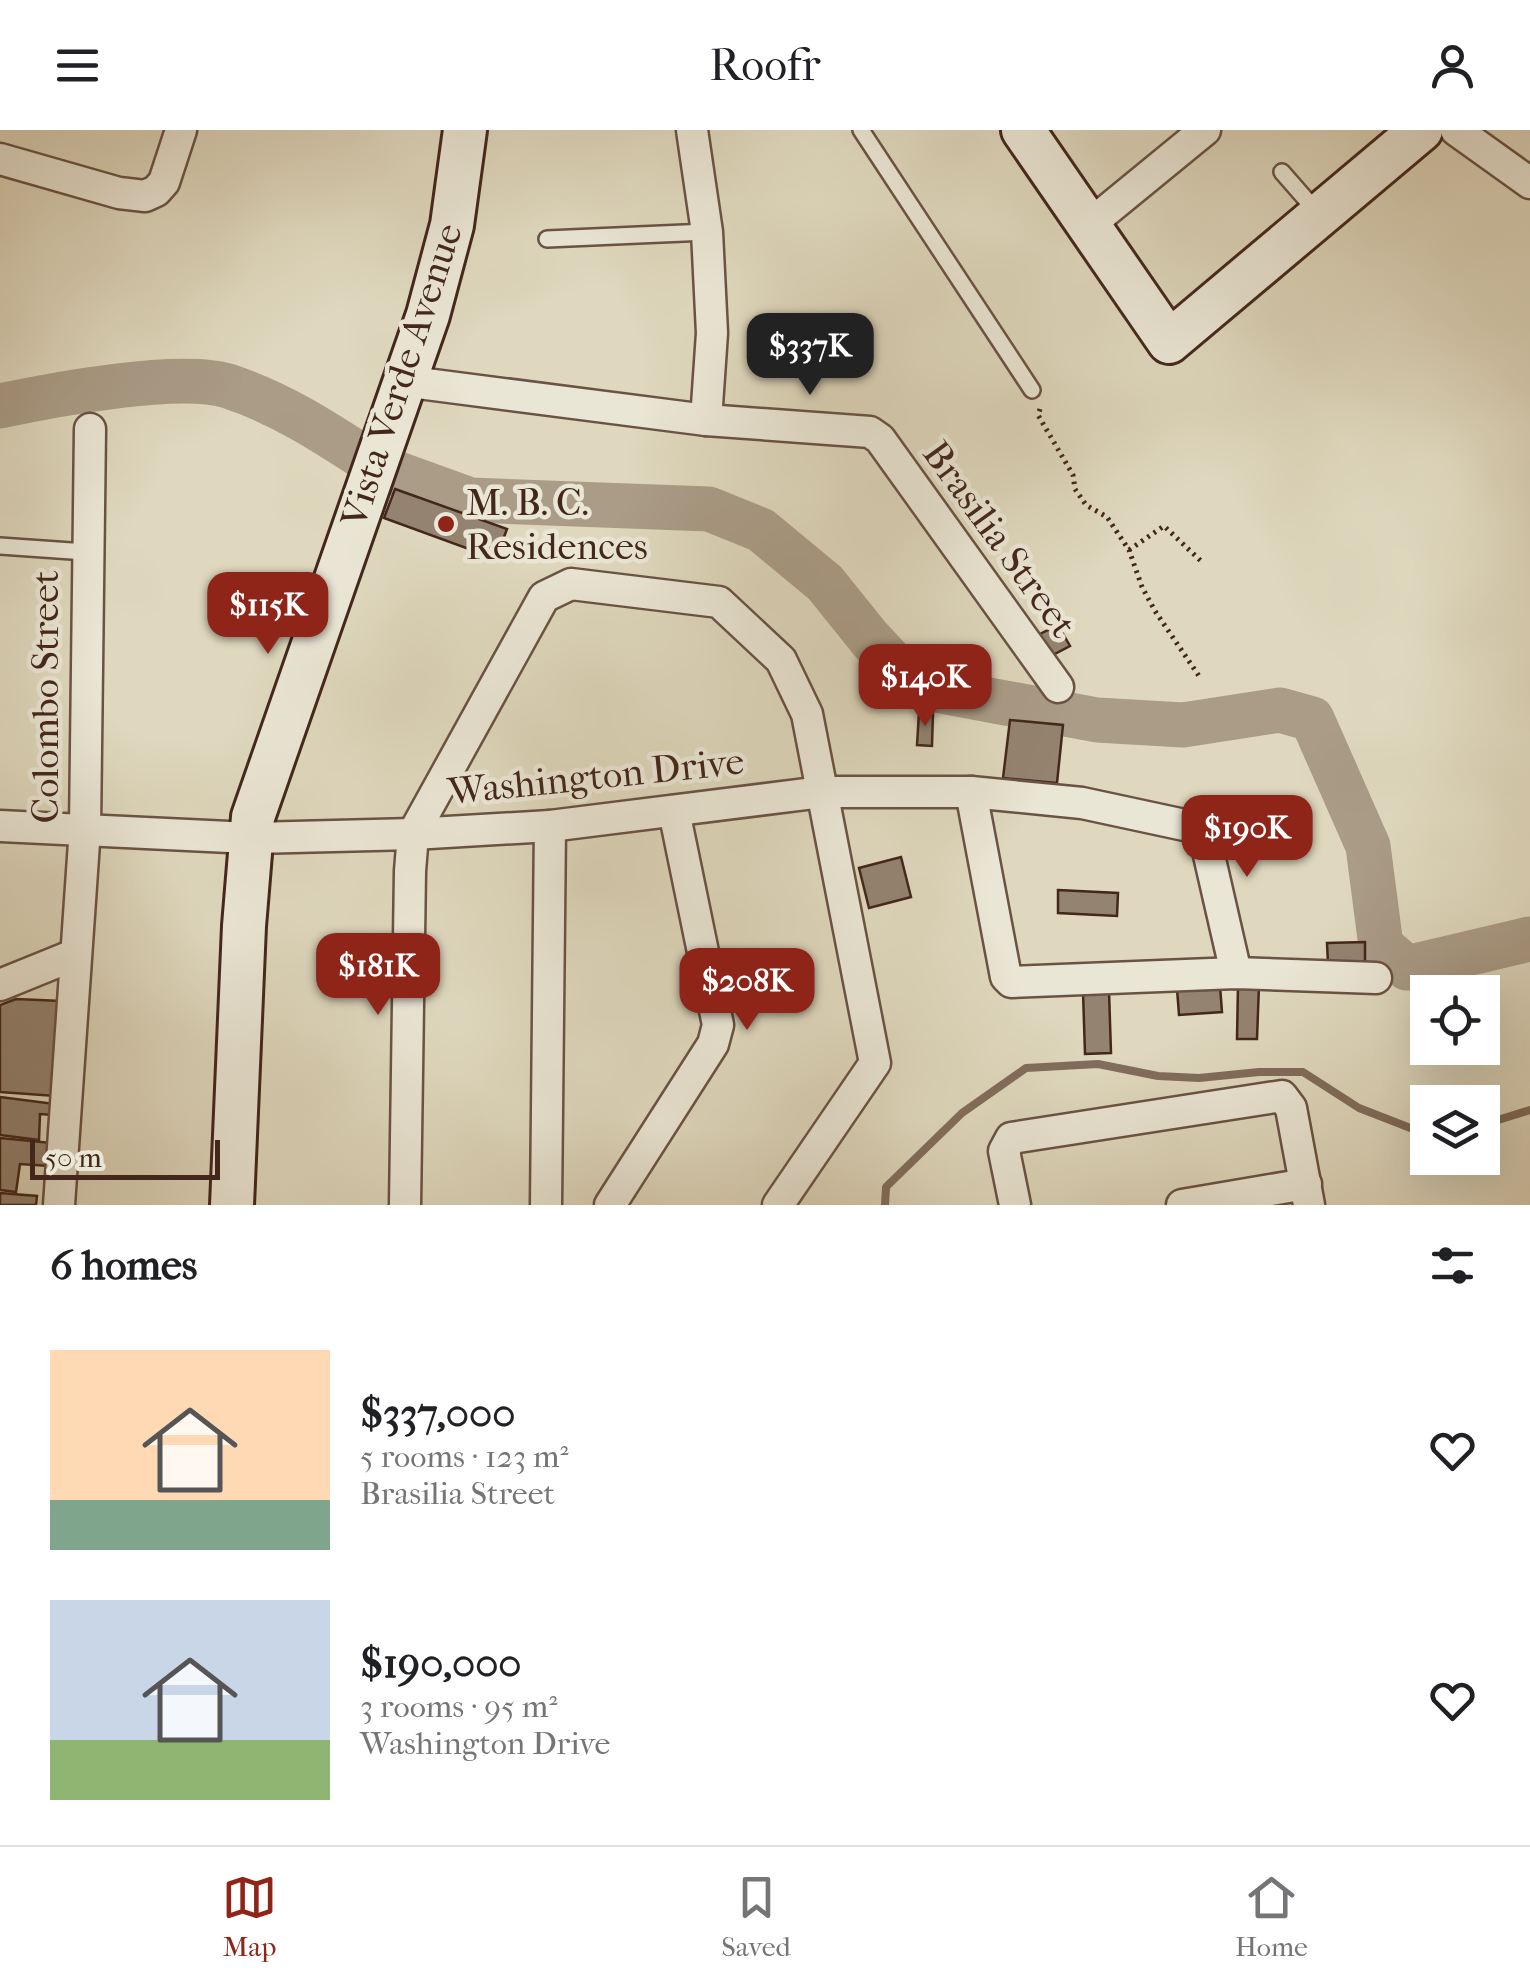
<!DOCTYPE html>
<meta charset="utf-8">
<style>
body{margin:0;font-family:"IM FELL French Canon",serif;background:#f2f2f2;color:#202124;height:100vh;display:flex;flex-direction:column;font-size:38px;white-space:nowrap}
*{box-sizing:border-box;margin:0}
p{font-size:32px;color:#757577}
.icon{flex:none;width:55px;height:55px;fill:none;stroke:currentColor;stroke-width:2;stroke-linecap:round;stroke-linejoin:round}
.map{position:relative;height:1075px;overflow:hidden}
.details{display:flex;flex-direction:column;background:#fff;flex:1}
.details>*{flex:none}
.fabs{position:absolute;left:1410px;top:845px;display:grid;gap:20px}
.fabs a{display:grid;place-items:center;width:90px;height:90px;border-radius:0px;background:#fff;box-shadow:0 10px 40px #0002;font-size:50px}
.scale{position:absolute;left:30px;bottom:25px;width:190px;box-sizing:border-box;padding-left:10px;border:5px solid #43271b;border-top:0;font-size:28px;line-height:35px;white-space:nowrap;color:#43271b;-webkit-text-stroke:8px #eae6d5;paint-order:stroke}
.price{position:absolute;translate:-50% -85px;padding:0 22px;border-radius:20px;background:#8f2418;color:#fff;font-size:32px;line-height:65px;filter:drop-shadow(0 2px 5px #0008)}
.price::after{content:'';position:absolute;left:50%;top:60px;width:30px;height:22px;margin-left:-15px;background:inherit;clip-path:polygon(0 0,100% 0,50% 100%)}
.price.selected{background:#222;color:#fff}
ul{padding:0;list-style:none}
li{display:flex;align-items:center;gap:30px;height:250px;padding:0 50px}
li span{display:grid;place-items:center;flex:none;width:280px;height:200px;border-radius:0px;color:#555}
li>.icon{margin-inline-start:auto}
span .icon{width:120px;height:120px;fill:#fffc;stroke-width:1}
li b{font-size:42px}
h2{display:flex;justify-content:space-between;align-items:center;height:120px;padding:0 50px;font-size:42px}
header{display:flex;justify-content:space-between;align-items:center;height:130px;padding:0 50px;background:#fff;font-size:45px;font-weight:600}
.dock{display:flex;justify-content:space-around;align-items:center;height:140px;border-top:2px solid #e0e0e0;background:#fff;font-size:28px;color:#757577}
.dock a{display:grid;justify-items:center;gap:5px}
.dock .selected{color:#8f2418}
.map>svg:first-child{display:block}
</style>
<header><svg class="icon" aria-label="menu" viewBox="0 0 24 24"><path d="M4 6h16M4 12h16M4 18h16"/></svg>Roofr<svg class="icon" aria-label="person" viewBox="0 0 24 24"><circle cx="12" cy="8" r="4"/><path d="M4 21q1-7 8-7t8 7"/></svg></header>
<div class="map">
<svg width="1530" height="1075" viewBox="0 0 1530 1075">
<rect width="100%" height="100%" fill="#dfd8be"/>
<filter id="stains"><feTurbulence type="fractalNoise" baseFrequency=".002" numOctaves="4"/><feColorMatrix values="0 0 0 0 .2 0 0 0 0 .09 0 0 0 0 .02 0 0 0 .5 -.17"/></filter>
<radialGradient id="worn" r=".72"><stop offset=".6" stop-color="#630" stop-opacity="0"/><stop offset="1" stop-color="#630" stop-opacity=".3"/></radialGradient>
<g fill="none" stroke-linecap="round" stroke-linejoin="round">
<g stroke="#816d5c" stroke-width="8">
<polyline points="1482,995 1530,980"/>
<polyline points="885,1075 886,1057 962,983 1026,938 1098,934 1158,946 1199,948 1259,942 1303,942 1359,978 1413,999 1428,998"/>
</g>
<g stroke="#aa9c87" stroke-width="45">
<path d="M0,276C52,265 179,241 228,256C280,273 323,301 369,331"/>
<polyline points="390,341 470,370 709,379 761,400 825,453 870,509 914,556 1097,590 1183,595 1280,580 1312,589 1368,716 1381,816 1407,838 1530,809"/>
</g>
</g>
<g fill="#948370" stroke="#43271b" stroke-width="2.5">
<polygon points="395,359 507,399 496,429 384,388"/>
<polygon points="1058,495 1070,516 1047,528 1036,506"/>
<polygon points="919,582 933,582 932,616 917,615"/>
<polygon points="1010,590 1063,595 1057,653 1003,648"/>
<polygon points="901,727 911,767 869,778 859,738"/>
<polygon points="1058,760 1118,763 1117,786 1058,783"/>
<polygon points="1365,812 1365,832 1328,834 1327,813"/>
<polygon points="1238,855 1259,855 1257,909 1237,909"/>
<polygon points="1220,856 1222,882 1179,885 1177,859"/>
<polygon points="1109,861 1111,923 1085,924 1083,862"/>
<polygon points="16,869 61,871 55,966 0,962 0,875"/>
<polygon points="0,967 55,974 53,985 40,984 39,1010 0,1005"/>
<polygon points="0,1008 52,1013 49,1036 20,1034 16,1062 0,1060"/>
<polygon points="0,1063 37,1066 36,1075 0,1075"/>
</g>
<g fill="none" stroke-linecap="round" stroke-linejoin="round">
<defs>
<g id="lane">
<polyline points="861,0 1032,260"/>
<polyline points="1282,42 1317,82"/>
<polyline points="547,109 707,102"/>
<polyline points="0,416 86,422"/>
</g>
<g id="street">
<polyline points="692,0 707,102 712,203 706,290"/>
<polyline points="1456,0 1530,53"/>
<polyline points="0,29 119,63 145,66 156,61 164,52 181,0"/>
<polyline points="1089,95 1205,0"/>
<polyline points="403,251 706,290 870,302 880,309 1058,557"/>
<polyline points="971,662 1006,847 1011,852 1236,843 1376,848"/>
<polyline points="0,696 250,708 413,704 550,696 822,662 971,662 1082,673 1203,699 1236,843"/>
<polyline points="0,855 74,825"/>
<polyline points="59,1075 85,698 90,299"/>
<polyline points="405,1075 410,741 413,704 544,467 571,454 719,472 781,530 807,584 875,933 778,1075"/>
<polyline points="546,1075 550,696"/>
<polyline points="610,1075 713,914 718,895 674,681"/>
<polyline points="1015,1075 1004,1021 1011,1008 1282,966 1291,978 1309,1075"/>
<polyline points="1182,1075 1306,1054"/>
</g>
<g id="secondary">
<polyline points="1023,0 1169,212 1421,0"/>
<polyline points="232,1075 244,796 253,687 428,185 452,95 465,0"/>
</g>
</defs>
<use href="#lane" stroke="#6a5344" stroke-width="20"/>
<use href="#street" stroke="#6a5344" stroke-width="35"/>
<use href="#secondary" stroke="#43271b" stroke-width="48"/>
<g stroke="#43271b" stroke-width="5" stroke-dasharray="2.5 5" stroke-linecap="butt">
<polyline points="1040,279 1038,285 1073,345 1075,359 1086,375 1107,387 1129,420 1142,457 1155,481 1201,549"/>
<polyline points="1129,420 1164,396 1202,432"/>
</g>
<use href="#lane" stroke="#eae6d5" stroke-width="15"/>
<use href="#street" stroke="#eae6d5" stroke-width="30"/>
<use href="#secondary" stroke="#eae6d5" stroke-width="42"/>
</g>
<circle fill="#8f2418" stroke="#eae6d5" stroke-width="4" cx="446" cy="394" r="10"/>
<g text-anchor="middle" stroke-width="9" stroke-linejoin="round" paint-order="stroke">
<g font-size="38" fill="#43271b" stroke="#eae6d5">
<text transform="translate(401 245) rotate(-72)" y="13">Vista Verde Avenue</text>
<text transform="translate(1000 409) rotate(54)" y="13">Brasilia Street</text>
<text transform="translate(45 567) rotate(-90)" y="13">Colombo Street</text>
<text transform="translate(596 646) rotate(-6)" y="13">Washington Drive</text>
</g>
<g font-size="38" fill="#43271b" stroke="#eae6d5" text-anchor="start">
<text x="466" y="385">M. B. C.<tspan x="466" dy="44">Residences</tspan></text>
</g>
</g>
<rect width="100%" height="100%" filter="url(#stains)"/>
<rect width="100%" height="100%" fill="url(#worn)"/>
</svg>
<div class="fabs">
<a><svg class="icon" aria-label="locate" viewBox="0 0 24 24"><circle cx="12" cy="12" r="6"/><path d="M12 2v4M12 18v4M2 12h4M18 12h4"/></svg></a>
<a><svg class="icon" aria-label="layers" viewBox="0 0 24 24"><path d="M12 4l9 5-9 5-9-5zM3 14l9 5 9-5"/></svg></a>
</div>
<div class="scale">50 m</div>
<b class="price selected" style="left:810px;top:268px">$337K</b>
<b class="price" style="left:268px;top:527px">$115K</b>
<b class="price" style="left:925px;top:599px">$140K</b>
<b class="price" style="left:1247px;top:750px">$190K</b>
<b class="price" style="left:378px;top:888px">$181K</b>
<b class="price" style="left:747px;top:903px">$208K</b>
</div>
<section class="details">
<h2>6 homes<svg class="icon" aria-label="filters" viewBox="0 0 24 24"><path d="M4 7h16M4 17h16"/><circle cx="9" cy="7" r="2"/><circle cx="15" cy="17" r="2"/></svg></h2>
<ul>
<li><span style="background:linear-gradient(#ffd9b3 75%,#7fa58c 0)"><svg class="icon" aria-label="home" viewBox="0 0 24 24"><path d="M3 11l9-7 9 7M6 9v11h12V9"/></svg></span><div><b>$337,000</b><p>5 rooms · 123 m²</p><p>Brasilia Street</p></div><svg class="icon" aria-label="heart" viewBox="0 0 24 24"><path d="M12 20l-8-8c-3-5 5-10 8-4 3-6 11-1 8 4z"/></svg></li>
<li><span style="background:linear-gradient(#c9d6e8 70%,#8fb573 0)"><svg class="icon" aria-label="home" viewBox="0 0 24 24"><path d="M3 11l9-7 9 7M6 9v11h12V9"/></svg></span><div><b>$190,000</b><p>3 rooms · 95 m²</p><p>Washington Drive</p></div><svg class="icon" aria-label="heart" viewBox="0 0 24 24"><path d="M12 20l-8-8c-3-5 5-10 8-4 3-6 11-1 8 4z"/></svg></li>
</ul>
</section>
<nav class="dock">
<a class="selected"><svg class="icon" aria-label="map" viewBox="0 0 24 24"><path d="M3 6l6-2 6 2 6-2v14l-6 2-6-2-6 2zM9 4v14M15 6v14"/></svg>Map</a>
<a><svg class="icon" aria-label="saved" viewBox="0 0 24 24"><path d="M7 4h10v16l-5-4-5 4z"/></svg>Saved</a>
<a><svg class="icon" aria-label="home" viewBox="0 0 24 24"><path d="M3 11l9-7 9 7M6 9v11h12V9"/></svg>Home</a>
</nav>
